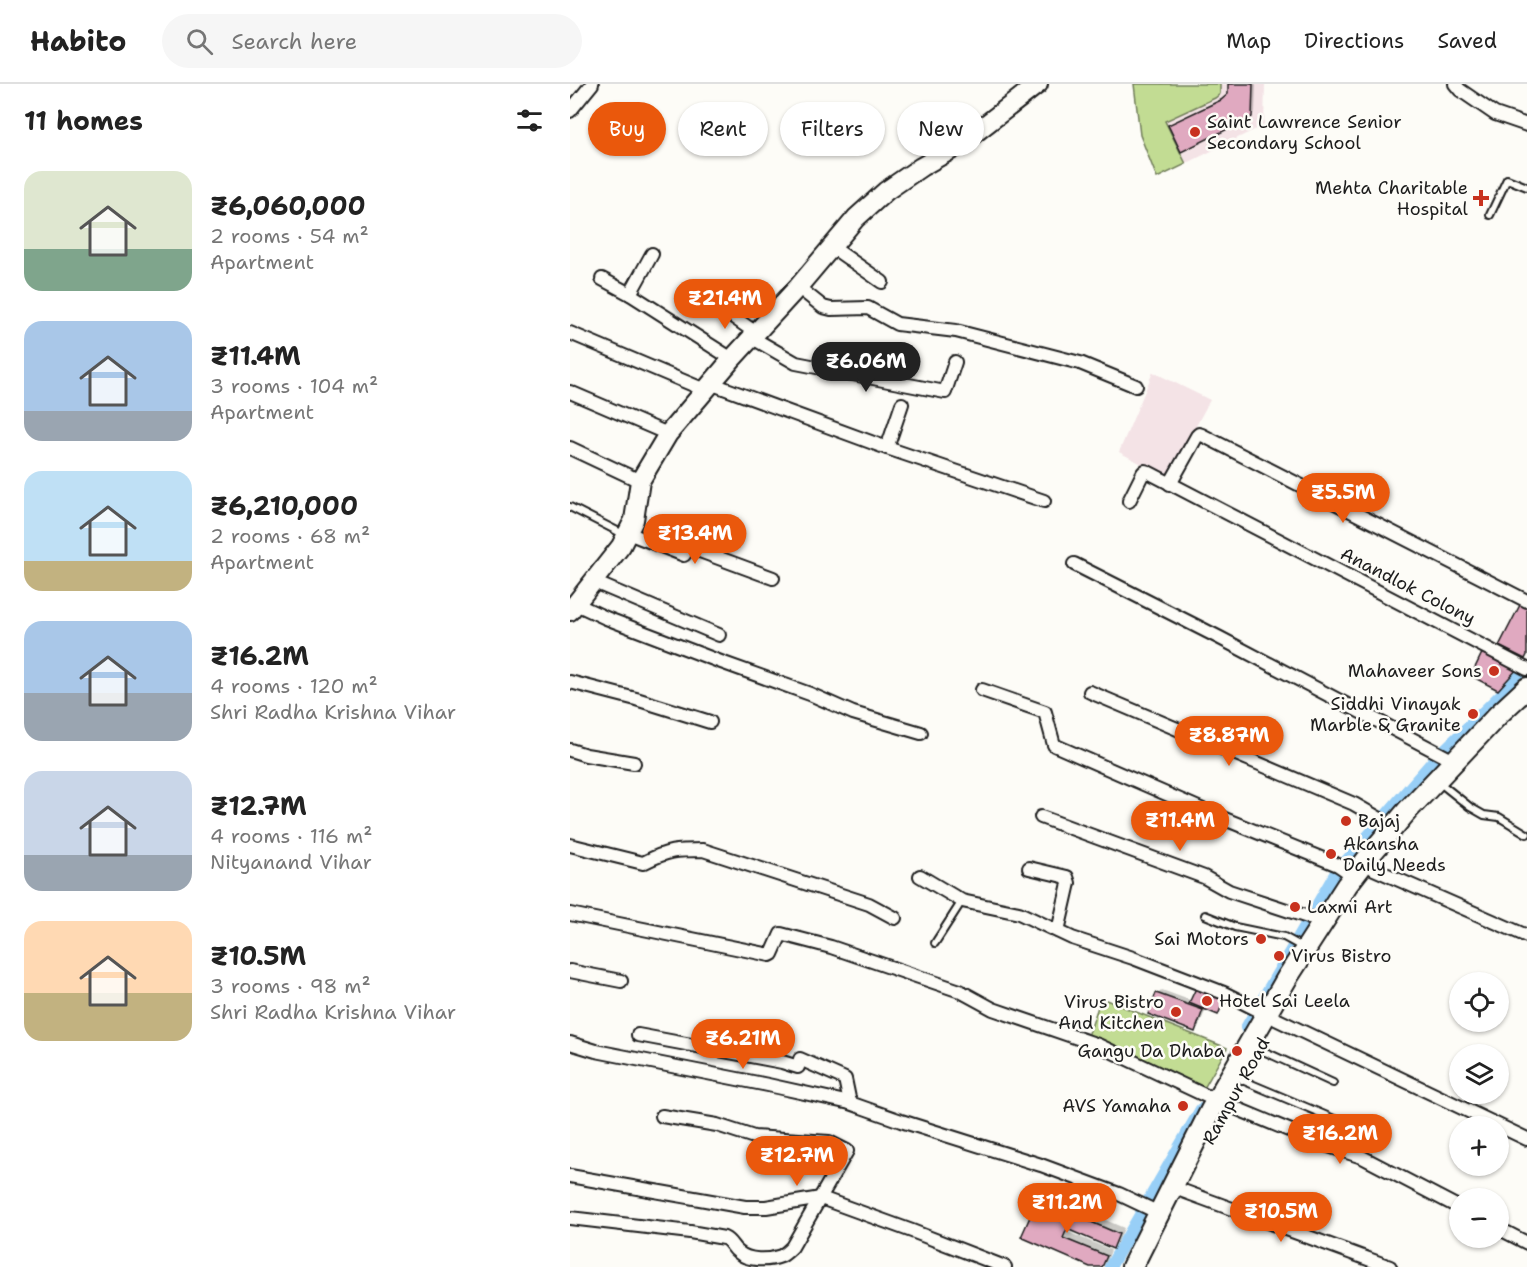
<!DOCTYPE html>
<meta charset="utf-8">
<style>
body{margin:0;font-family:"Shantell Sans",sans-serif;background:#f6f6f6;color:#222;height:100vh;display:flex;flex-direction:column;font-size:22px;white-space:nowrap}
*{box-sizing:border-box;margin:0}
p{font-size:20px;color:#767676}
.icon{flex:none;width:33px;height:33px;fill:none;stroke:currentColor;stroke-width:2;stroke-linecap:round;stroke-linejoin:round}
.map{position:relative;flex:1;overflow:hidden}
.details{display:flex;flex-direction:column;background:#fff;width:570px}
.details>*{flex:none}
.top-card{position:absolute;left:18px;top:18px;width:570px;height:54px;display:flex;gap:12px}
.controls{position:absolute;left:879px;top:888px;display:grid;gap:12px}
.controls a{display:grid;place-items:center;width:60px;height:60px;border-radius:50%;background:#fff;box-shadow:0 2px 4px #0004;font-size:30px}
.price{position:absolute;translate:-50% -51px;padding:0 14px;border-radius:21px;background:#ea580c;color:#fff;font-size:20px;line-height:39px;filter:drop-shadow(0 2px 3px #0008)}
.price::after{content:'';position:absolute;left:50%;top:36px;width:18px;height:14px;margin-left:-9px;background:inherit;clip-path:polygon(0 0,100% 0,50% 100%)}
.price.on{background:#222;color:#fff}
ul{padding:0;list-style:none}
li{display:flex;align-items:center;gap:18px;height:150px;padding:0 24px}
li span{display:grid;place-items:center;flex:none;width:168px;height:120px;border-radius:18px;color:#555}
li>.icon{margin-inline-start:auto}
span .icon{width:72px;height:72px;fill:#fffc;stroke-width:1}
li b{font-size:26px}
h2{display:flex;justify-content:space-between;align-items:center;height:72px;padding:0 24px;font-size:26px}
.tag{padding:0 21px;border-radius:27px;background:#fff;box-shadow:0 2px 4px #0004;font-size:21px;line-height:54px}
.tag.on{background:#ea580c;color:#fff}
header{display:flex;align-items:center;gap:36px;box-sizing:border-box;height:84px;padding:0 30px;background:#fff;border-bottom:2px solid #e0e0e0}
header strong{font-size:28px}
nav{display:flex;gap:33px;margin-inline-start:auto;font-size:21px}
.search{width:420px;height:54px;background:#f6f6f6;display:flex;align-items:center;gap:15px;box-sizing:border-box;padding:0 21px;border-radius:33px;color:#767676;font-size:22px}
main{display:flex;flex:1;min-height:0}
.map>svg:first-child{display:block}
</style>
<header>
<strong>Habito</strong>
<div class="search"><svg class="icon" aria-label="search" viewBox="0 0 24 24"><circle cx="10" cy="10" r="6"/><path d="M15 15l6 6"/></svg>Search here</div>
<nav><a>Map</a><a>Directions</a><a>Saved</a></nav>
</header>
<main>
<section class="details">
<h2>11 homes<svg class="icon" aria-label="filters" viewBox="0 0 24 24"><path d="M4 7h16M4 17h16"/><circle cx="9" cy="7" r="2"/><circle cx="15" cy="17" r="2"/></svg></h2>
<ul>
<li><span style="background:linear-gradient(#dfe7d0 65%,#7fa58c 0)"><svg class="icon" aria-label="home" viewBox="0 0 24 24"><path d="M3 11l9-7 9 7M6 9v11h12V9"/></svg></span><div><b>₹6,060,000</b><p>2 rooms · 54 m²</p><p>Apartment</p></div></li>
<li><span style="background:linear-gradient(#a9c7e8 75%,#9aa5b1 0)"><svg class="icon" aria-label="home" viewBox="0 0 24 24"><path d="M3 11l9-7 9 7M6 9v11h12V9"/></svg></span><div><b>₹11.4M</b><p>3 rooms · 104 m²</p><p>Apartment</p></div></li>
<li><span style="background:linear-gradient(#bfe0f5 75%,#c2b280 0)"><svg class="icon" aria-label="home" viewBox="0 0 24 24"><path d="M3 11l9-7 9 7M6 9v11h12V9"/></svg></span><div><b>₹6,210,000</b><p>2 rooms · 68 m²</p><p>Apartment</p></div></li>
<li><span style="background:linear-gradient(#a9c7e8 60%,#9aa5b1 0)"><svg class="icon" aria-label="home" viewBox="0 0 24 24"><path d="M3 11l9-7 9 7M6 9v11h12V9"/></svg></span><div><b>₹16.2M</b><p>4 rooms · 120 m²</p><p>Shri Radha Krishna Vihar</p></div></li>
<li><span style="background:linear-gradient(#c9d6e8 70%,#9aa5b1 0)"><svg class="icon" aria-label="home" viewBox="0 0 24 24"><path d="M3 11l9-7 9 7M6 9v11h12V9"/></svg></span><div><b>₹12.7M</b><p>4 rooms · 116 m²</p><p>Nityanand Vihar</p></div></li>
<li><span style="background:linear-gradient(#ffd9b3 60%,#c2b280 0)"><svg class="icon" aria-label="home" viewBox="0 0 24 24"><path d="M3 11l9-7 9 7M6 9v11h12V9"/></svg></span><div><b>₹10.5M</b><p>3 rooms · 98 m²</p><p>Shri Radha Krishna Vihar</p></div></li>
</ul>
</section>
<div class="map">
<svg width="957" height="1183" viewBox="0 0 957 1183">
<rect width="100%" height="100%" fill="#fdfcf7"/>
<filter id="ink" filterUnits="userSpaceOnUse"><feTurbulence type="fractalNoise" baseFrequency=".0167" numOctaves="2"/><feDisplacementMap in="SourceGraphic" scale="12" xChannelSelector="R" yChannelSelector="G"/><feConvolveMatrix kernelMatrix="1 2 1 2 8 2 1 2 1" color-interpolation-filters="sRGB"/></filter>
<g filter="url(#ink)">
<g fill="#f4e3e6">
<polygon points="564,0 695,0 694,41 587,94 570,51"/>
<polygon points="583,288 640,316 598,394 549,368"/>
</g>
<g fill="#c2dc93" stroke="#6f7c58" stroke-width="1.5">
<polygon points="564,0 650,0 650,10 645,14 595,37 616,80 587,94 570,51"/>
<polygon points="531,914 657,964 633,1006 518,952"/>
</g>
<g fill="#0003">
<polygon points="659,0 686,0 685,28 681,32 600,42 604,38 657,12 659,10"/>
<polygon points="592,906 622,917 658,910 651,925 647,929 636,925 629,942 625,946 588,910"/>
<polygon points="475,1110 554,1144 548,1158 543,1163 499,1145 498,1148 541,1166 536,1180 532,1183 524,1183 453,1152 469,1116"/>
</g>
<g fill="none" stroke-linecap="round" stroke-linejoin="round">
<g stroke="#98cff7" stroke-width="12">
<polyline points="676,944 765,790 863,677 957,585"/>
<polyline points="540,1183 631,1025"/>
</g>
</g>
<g fill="#e0a9c0" stroke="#1c1c1c" stroke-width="1.5">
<polygon points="658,0 683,0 682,33 611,68 598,41 651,16 658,10"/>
<polygon points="951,519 957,522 957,571 955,575 929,562"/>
<polygon points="914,565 949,583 928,606 901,592"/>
<polygon points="627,902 655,914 648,931 619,919"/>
<polygon points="586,909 633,926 625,948 578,930"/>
<polygon points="468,1115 549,1150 543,1165 497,1145 493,1154 537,1172 532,1183 520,1183 451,1153"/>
</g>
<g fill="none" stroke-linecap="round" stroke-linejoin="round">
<defs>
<g id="lane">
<polyline points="920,131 937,95 957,103"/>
<polyline points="0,423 53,450"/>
<polyline points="875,703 900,723 914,731 929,733 957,750"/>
<polyline points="635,831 665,843 714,853 734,864"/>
<polyline points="365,859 392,817"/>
<polyline points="689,965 763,999"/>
<polyline points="672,996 788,1045"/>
</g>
<g id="street">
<polyline points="885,0 890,6 925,30 957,41"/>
<polyline points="0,27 22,0"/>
<polyline points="262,163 312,198"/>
<polyline points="32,195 60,210 162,275"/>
<polyline points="228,203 253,223 261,225 298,224 327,240 386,247 510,279 566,302"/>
<polyline points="60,210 82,170"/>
<polyline points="142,218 186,249"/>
<polyline points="0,249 135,306"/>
<polyline points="181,253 226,279 375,308 385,278"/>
<polyline points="140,299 317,364 474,417"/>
<polyline points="0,308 98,350"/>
<polyline points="0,364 70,397"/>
<polyline points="317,364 332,320"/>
<polyline points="600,400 627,352 629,350 632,351 957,517"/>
<polyline points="559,417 573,389 575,387 578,388 957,585"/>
<polyline points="58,449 114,471 119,463 203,494"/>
<polyline points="504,480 650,554 884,677"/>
<polyline points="24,498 149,551"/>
<polyline points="6,520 36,534 151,578 240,610 283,629 351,649"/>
<polyline points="0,598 66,615 140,638"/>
<polyline points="412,606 475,628 484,661 640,729 768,781 784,792"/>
<polyline points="520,608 784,720 810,735 822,745"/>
<polyline points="0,666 16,671 64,679"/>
<polyline points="471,733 634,793 659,807 753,838"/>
<path d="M0,761L73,779C98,766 106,766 133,766L299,820L325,834"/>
<polyline points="459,784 497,793 499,799 488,847"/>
<polyline points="804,785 957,852"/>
<polyline points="350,792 392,817 449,829 502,854 563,874 654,909 696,930"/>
<polyline points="0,830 200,871 202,870 211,850 261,863 390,907 423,925 528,961 647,1017"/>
<polyline points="0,887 51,897"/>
<polyline points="706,935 957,1055"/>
<polyline points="68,951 212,978 228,983 230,975 275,995 280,1019"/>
<polyline points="0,959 26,967 198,1001 280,1019 331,1037 471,1081 549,1110 589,1129"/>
<polyline points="658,1021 755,1061 792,1073 890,1124"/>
<polyline points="0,1092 175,1123 196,1123 251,1114 342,1147 435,1183"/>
<polyline points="613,1107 820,1183"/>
<path d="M0,1134L120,1148L154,1154C161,1157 162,1164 168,1168C178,1177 198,1177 211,1172C215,1170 219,1166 222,1163L277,1067L259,1058L184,1053L147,1041L92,1032"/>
<polyline points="928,1144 957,1159"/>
</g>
<polyline id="secondary" points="0,527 51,462 64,436 70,397 98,350 162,275 228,203 286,134 316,107 351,83 388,62 468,0"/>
<polyline id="primary" points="562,1183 641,1026 717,894 777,801 804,766 837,727 929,630 957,604"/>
</defs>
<use href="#lane" stroke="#1c1c1c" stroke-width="10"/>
<use href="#street" stroke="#1c1c1c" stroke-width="16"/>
<use href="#secondary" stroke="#1c1c1c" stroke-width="22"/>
<use href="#primary" stroke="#1c1c1c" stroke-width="24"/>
<use href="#lane" stroke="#fdfcf7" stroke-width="6"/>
<use href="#street" stroke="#fdfcf7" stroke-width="12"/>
<use href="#secondary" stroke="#fdfcf7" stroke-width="18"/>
<use href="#primary" stroke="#fdfcf7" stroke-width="20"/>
</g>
</g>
<g fill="#c8321e" stroke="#fdfcf7" stroke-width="2">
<circle cx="625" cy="48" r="6"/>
<path d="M908 105h6v6h6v6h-6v6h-6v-6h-6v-6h6z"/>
<circle cx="924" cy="587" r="6"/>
<circle cx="903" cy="630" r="6"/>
<circle cx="776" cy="737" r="6"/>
<circle cx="761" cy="770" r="6"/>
<circle cx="725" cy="823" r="6"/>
<circle cx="691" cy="855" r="6"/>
<circle cx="709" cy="872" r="6"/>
<circle cx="637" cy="917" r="6"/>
<circle cx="606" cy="928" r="6"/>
<circle cx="667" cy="967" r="6"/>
<circle cx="613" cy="1022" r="6"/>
</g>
<g text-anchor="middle" stroke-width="5" stroke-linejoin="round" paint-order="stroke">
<g font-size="18" fill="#1c1c1c" stroke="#fdfcf7" text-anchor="end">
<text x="637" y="44" text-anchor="start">Saint Lawrence Senior<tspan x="637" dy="21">Secondary School</tspan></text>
<text x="898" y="110">Mehta Charitable<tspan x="898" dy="21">Hospital</tspan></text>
<text x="912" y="593">Mahaveer Sons</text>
<text x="891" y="626">Siddhi Vinayak<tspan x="891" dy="21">Marble &amp; Granite</tspan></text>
<text x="788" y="743" text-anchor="start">Bajaj</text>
<text x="773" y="766" text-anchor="start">Akansha<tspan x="773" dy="21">Daily Needs</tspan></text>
<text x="737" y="829" text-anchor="start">Laxmi Art</text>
<text x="679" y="861">Sai Motors</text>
<text x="721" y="878" text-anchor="start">Virus Bistro</text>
<text x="649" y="923" text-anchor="start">Hotel Sai Leela</text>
<text x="594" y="924">Virus Bistro<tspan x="594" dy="21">And Kitchen</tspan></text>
<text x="655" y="973">Gangu Da Dhaba</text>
<text x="601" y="1028">AVS Yamaha</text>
</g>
<g font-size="18" fill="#1c1c1c" stroke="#fdfcf7">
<text transform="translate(838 502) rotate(27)" y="6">Anandlok Colony</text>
<text transform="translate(666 1007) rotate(-61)" y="6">Rampur Road</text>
</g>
</g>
</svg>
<div class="controls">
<a><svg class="icon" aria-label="locate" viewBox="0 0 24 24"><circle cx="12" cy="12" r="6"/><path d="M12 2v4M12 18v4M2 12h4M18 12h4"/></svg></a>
<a><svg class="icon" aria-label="layers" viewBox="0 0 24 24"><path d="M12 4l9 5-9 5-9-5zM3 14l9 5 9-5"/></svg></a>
<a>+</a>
<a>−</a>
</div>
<b class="price" style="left:155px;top:246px">₹21.4M</b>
<b class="price on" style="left:296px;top:309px">₹6.06M</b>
<b class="price" style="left:773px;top:440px">₹5.5M</b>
<b class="price" style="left:125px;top:481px">₹13.4M</b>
<b class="price" style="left:659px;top:683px">₹8.87M</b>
<b class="price" style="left:610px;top:768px">₹11.4M</b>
<b class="price" style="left:173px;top:986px">₹6.21M</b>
<b class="price" style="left:770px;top:1081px">₹16.2M</b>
<b class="price" style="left:227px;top:1103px">₹12.7M</b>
<b class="price" style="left:497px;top:1150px">₹11.2M</b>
<b class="price" style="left:711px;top:1159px">₹10.5M</b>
<div class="top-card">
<a class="tag on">Buy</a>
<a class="tag">Rent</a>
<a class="tag">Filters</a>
<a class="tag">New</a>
</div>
</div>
</main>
